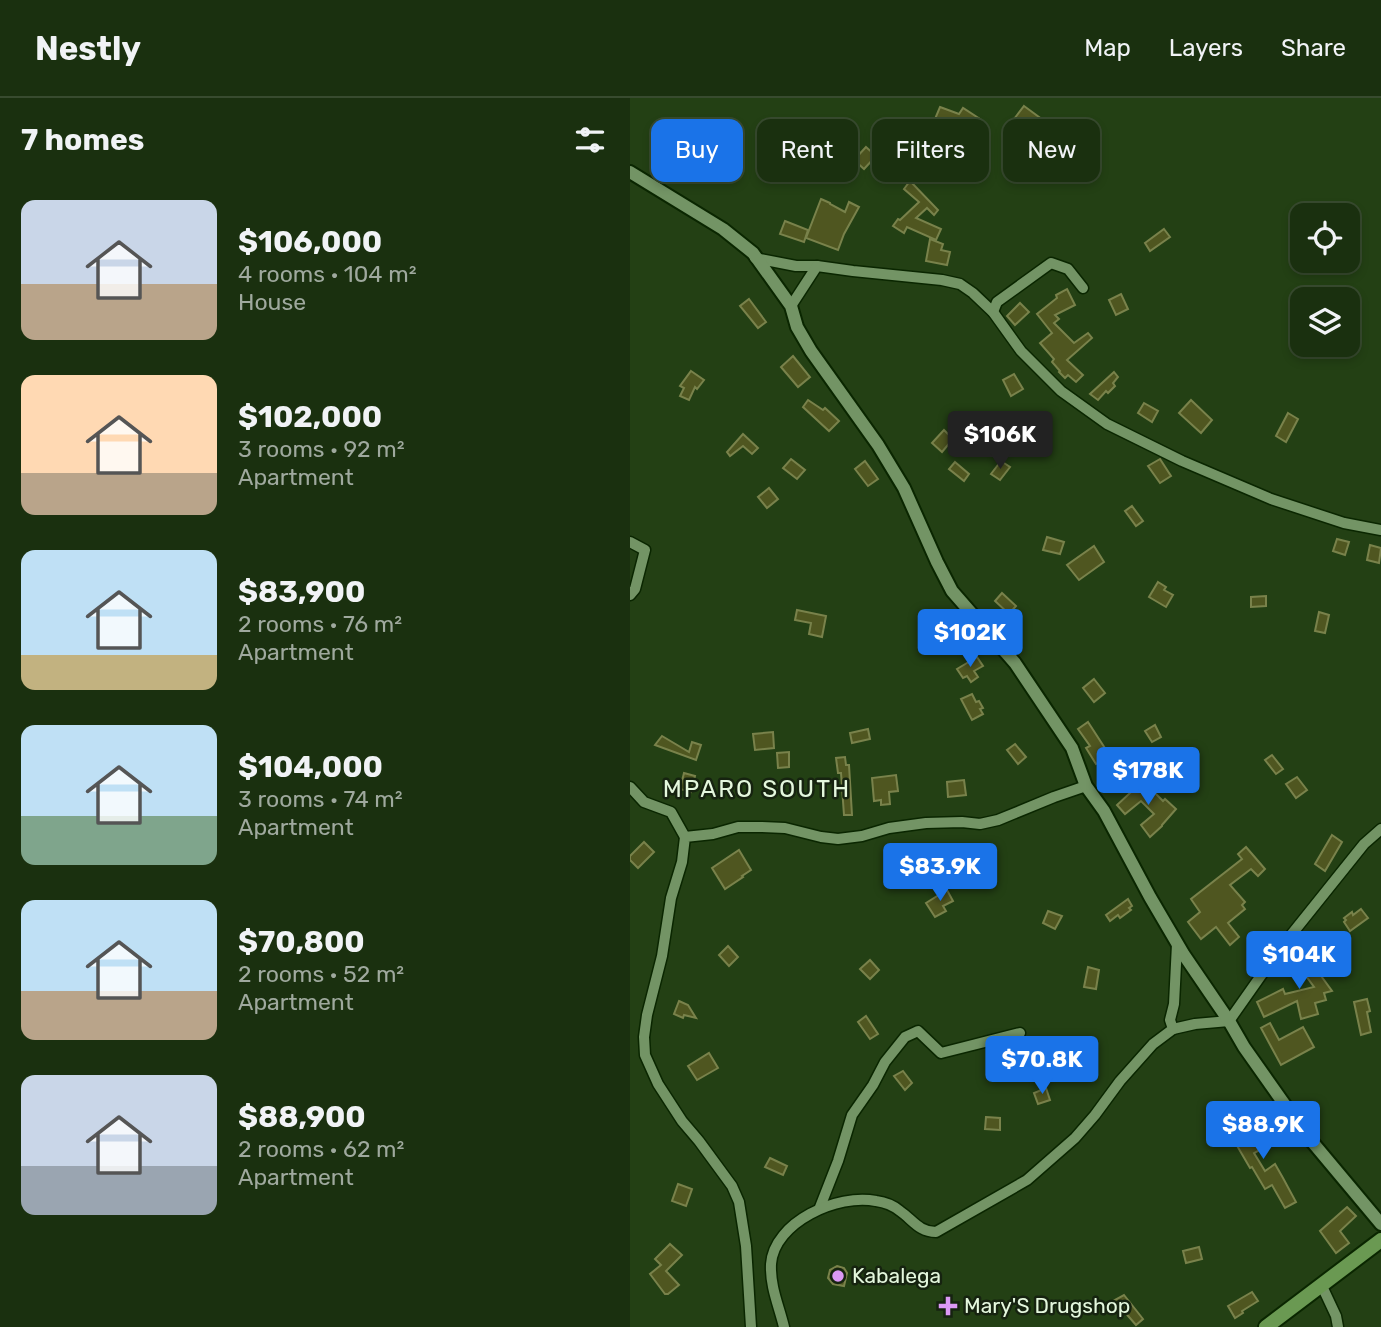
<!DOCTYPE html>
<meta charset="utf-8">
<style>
body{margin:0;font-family:Rubik,sans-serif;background:#233818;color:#f1f3f6;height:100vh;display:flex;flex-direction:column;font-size:26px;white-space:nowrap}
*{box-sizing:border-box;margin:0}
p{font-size:23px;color:#9fa99e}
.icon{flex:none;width:38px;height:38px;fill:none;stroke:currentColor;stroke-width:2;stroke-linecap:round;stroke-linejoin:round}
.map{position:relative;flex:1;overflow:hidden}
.side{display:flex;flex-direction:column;background:#1a300f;width:630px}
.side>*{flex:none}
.top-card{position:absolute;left:21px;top:21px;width:625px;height:63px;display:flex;gap:14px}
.fabs{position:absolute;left:660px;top:105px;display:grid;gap:14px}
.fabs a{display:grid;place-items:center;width:70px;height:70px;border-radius:14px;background:#1a300f;box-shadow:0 4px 10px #0003,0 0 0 2px #384b2f;font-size:35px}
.price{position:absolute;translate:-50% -60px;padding:0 16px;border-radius:7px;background:#1a73e8;color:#fff;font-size:23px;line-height:46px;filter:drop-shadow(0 2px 4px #0008)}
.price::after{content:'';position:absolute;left:50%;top:42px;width:21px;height:16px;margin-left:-10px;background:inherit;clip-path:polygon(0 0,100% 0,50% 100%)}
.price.active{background:#222;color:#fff}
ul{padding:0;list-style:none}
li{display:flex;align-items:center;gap:21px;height:175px;padding:0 21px}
li span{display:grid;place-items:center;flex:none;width:196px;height:140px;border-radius:14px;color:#555}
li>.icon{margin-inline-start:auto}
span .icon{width:84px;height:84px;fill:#fffc;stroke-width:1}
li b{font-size:30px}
h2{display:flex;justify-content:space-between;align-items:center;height:84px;padding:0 21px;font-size:30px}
.tag{padding:0 24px;border-radius:14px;background:#1a300f;box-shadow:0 4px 10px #0003,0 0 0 2px #384b2f;font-size:24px;line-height:63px}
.tag.active{background:#1a73e8;color:#fff}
header{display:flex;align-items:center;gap:42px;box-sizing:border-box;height:98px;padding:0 35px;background:#1a300f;border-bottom:2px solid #384b2f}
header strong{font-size:33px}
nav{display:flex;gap:38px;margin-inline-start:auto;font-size:24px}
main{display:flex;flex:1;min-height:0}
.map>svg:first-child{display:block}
</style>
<header>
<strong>Nestly</strong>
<nav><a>Map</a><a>Layers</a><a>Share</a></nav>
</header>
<main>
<section class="side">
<h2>7 homes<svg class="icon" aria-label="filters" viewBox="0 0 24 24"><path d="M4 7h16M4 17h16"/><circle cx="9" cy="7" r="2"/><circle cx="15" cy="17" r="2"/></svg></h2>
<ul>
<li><span style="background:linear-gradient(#c9d6e8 60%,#b9a48a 0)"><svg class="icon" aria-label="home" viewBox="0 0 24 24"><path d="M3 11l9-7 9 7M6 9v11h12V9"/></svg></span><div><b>$106,000</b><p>4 rooms · 104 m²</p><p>House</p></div></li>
<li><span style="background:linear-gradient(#ffd9b3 70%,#b9a48a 0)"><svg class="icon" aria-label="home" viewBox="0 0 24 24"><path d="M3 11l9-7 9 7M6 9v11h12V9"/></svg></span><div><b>$102,000</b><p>3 rooms · 92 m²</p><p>Apartment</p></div></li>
<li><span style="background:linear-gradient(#bfe0f5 75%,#c2b280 0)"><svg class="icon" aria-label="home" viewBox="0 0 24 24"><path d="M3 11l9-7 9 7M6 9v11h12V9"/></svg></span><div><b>$83,900</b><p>2 rooms · 76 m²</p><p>Apartment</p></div></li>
<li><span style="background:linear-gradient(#bfe0f5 65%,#7fa58c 0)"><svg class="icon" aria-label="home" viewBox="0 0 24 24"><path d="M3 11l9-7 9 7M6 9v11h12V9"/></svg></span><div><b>$104,000</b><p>3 rooms · 74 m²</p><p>Apartment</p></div></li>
<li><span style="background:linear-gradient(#bfe0f5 65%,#b9a48a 0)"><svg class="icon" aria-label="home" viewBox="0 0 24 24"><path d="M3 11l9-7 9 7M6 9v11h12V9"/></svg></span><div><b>$70,800</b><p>2 rooms · 52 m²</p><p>Apartment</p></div></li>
<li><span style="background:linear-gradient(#c9d6e8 65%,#9aa5b1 0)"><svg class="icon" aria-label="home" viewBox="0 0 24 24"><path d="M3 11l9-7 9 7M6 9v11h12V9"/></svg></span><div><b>$88,900</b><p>2 rooms · 62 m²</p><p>Apartment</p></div></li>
</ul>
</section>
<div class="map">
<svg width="751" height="1229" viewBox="0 0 751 1229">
<rect width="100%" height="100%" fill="#234014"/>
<g fill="#4f5620" stroke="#79824b" stroke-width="2">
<polygon points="394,8 413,22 391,50 388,48 396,31 384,21"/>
<polygon points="310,9 329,16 333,10 350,21 332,49 322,60 305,44 320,27 305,21"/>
<polygon points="236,49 246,58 234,71 224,62"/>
<polygon points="280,83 308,112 304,117 297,110 286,120 311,131 306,142 277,129 274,135 263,128 268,121 270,122 289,104 274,91"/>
<polygon points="191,101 200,105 200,106 215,114 219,104 229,109 214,136 208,152 176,140"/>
<polygon points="155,123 178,132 174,144 150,136"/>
<polygon points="534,131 540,139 520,153 515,145"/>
<polygon points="300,141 313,146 311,152 320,154 317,167 296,163"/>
<polygon points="437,191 445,207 425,217 429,221 424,225 444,245 458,235 462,240 437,262 453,277 446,284 438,277 435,280 429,274 430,273 422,264 424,261 410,245 422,235 407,216 427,200 426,197"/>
<polygon points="491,196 498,211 486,217 479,202"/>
<polygon points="119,201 136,224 128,230 110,208"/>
<polygon points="390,205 399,214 385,227 377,218"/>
<polygon points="163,258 180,279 168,289 151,269"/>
<polygon points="61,273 74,282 67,291 65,289 59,302 50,298 54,290 50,288"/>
<polygon points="484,274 488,279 483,285 485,288 478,295 476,293 468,302 460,296"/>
<polygon points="384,276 393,291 381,298 373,282"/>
<polygon points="178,302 193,312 195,310 209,323 199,333 173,309"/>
<polygon points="561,302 582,322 571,335 549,315"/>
<polygon points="514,305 528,313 522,324 508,315"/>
<polygon points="658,315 668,321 656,344 646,338"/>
<polygon points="314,332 323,341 312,354 302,345"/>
<polygon points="113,336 128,350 122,356 113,348 100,358 97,354"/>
<polygon points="161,361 175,372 167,381 153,370"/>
<polygon points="530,361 541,378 530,385 518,368"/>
<polygon points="235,363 248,381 238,388 225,371"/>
<polygon points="371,363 380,369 370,382 361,376"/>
<polygon points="325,364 339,376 334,383 319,371"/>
<polygon points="139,390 148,401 137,410 128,399"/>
<polygon points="502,408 513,423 506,428 495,413"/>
<polygon points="417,439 434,444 430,456 413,452"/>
<polygon points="707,441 719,444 715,457 703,453"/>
<polygon points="740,447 751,450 749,465 737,462"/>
<polygon points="464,448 474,464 449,482 437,467"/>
<polygon points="528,484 536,489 534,492 543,497 536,509 519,499"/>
<polygon points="372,495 386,508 379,516 365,503"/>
<polygon points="636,498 636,508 621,509 621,499"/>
<polygon points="167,512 196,518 192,539 179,536 181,525 165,522"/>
<polygon points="689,514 699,517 695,535 685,533"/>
<polygon points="347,559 353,568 344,573 348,579 341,584 337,578 333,580 327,571"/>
<polygon points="464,581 475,595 464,604 453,590"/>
<polygon points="342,596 346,604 349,603 353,610 350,611 353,616 342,622 331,601"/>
<polygon points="458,624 480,658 466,666 456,650 460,648 448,631"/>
<polygon points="525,627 531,639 522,644 515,633"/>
<polygon points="238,631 240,641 222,645 220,635"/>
<polygon points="143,634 144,650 125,652 123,636"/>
<polygon points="32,638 59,654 62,644 71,647 66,662 25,647"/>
<polygon points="385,646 396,659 388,666 377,652"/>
<polygon points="159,654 159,669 148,670 147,655"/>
<polygon points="642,657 653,671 646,676 635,662"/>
<polygon points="215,659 216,667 219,667 222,717 214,717 211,675 208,675 206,660"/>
<polygon points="54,675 65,678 61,694 50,691"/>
<polygon points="266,677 268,693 259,694 260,706 251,707 251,702 244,703 242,680"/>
<polygon points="667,679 677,692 666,700 656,686"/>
<polygon points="334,682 336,697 318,699 317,684"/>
<polygon points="513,683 533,703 535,701 546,711 532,727 532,728 520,739 511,727 524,716 511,703 495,716 487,707"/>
<polygon points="702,737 712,744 695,773 685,766"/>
<polygon points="14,744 24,754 8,770 0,762 0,758"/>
<polygon points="616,749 635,771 628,778 621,771 600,787 615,804 612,807 615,811 598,825 609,839 600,847 586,829 571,841 558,824 570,814 561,801 612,761 608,756"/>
<polygon points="109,752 121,772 112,778 113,779 95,791 82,770"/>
<polygon points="317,792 323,803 313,808 316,813 305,819 296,805"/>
<polygon points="498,801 502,808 499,810 501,812 490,820 488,817 480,823 476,817"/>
<polygon points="731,811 738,820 720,833 714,824 716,822 714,820 722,814 723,817"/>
<polygon points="418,813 432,818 425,831 413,825"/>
<polygon points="98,848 108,859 99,868 89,857"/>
<polygon points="670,849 702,893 694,895 696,902 685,905 688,916 671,921 667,903 634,919 627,904 653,891 655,896 684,889 660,856"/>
<polygon points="240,862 249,872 240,881 230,871"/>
<polygon points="458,869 469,872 466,891 454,889"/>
<polygon points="737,901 740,913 737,914 741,934 731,937 724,904"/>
<polygon points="49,903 58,907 66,920 54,917 53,920 44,916"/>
<polygon points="236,918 248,936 240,941 228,924"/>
<polygon points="640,925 649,942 673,929 684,949 651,967 631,930"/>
<polygon points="79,955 88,970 67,982 58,968"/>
<polygon points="273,973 282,985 275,992 264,978"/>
<polygon points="416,990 420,1002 408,1006 404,995"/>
<polygon points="356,1019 370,1020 370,1032 355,1031"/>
<polygon points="636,1025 644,1037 641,1039 644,1044 624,1055 635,1073 645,1066 653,1080 666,1104 655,1110 642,1087 635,1091 622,1069 620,1070 602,1039 616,1030 619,1035"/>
<polygon points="140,1060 157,1068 153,1077 135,1069"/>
<polygon points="48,1086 62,1091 56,1108 42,1103"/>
<polygon points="717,1109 726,1118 710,1133 719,1145 706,1155 690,1133"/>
<polygon points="40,1146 52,1157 36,1173 49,1187 38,1196 35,1196 20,1176 31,1167 25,1161"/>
<polygon points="569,1149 572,1161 556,1165 553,1153"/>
<polygon points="207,1168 214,1170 217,1175 214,1188 203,1186 198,1180 200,1172"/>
<polygon points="622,1194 628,1203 612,1213 613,1215 605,1220 598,1208"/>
<polygon points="494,1197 513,1221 506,1227 493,1212 489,1216 481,1204"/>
</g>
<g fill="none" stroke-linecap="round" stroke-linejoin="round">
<defs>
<g id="minor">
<polyline points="125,160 166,168 187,168"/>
<polyline points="161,208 187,168 223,173 312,182 330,186 343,195 363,214 391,253 431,293 477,326 552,363 641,401 714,425 751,432"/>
<polyline points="363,214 367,204 421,165 438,171 453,190"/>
<polyline points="0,444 15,452 5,491 0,497"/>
<polyline points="0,689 14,704 41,714 55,739"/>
<polyline points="543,931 565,926 599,923 649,852 734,746 751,731"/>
<polyline points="190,1109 208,1063 222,1017 243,987 255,964 275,939 288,933 311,955 390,935"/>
<polyline points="691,1186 706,1218 708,1229"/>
<polyline points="121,1229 116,1148 109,1104 102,1088 69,1043 52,1023 28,986 15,957 14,939 17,917 32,858 41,800 52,764 55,739 83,736 108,729 132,729 155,730 191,739 208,741 232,738 259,730 296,725 332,724 350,726 368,722 424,699 456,688"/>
<path d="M154,1229C149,1208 140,1189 141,1166C144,1124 208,1095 246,1103C254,1104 264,1108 270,1113C283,1122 289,1134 306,1134L397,1082L445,1040L465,1017L490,983L523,946L543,931L540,922L544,906L547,846"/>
</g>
<polyline id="tertiary" points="0,74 93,131 123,155 161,208 167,229 181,253 248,347 274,390 307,464 322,493 385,565 442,650 456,688 474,713 520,799 554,857 599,923 614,949 674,1034 751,1126"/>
<polyline id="secondary" points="636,1229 751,1142"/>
</defs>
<use href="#minor" stroke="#0a2600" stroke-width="13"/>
<use href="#tertiary" stroke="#0a2600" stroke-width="16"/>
<use href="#secondary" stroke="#0a2600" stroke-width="18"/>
<use href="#minor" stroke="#739465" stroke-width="10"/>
<use href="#tertiary" stroke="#739465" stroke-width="12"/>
<use href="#secondary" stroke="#6a9952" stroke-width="14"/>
</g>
<g fill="#dc99f5" stroke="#162310" stroke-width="2.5">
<circle cx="208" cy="1178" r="7"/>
<path d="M314.5 1197.5h7v7h7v7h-7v7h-7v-7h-7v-7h7z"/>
</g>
<g text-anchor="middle" stroke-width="5" stroke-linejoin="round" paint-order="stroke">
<g font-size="21" fill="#e4f7dd" stroke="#162310" text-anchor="start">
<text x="222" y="1185">Kabalega</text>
<text x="334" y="1215">Mary'S Drugshop</text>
</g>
<g font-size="24" letter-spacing="2" fill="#e4f7dd" stroke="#162310">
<text x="127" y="699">MPARO SOUTH</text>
</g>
</g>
</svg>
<div class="fabs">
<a><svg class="icon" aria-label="locate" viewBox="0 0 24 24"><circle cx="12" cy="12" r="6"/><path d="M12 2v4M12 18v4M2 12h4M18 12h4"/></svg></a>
<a><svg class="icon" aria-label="layers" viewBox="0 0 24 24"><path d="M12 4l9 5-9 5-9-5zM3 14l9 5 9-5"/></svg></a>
</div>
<b class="price active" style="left:370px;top:373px">$106K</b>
<b class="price" style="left:340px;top:571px">$102K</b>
<b class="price" style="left:518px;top:709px">$178K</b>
<b class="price" style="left:310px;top:805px">$83.9K</b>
<b class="price" style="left:669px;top:893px">$104K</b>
<b class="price" style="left:412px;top:998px">$70.8K</b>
<b class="price" style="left:633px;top:1063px">$88.9K</b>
<div class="top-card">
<a class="tag active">Buy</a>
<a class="tag">Rent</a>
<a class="tag">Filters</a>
<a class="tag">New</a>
</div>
</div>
</main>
